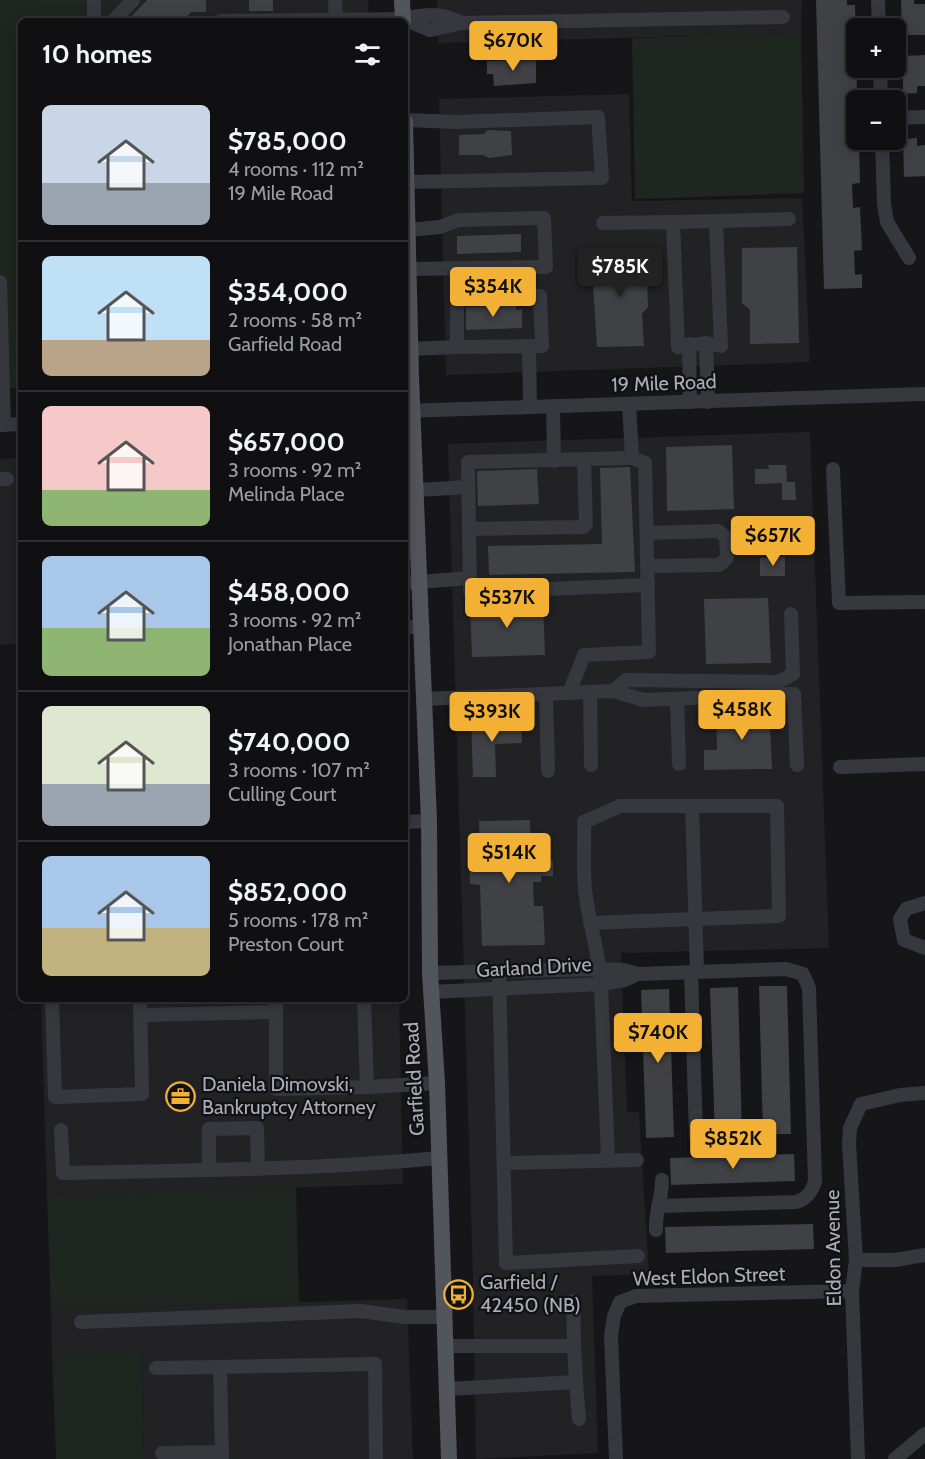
<!DOCTYPE html>
<meta charset="utf-8">
<style>
body{margin:0;font-family:Cabin,sans-serif;background:#19191b;color:#f1f3f6;height:100vh;display:flex;flex-direction:column;font-size:22px;white-space:nowrap}
*{box-sizing:border-box;margin:0}
p{font-size:20px;color:#9c9d9f}
.icon{flex:none;width:33px;height:33px;fill:none;stroke:currentColor;stroke-width:2;stroke-linecap:round;stroke-linejoin:round}
.map{position:relative;flex:1;overflow:hidden}
.sheet{position:absolute;left:18px;top:18px;width:390px;height:984px;display:flex;flex-direction:column;background:#101012;border-radius:9px;box-shadow:0 3px 15px #0003,0 0 0 2px #303032}
.sheet>*{flex:none}
.buttons{position:absolute;left:846px;top:18px;display:grid;gap:12px}
.buttons a{display:grid;place-items:center;width:60px;height:60px;border-radius:9px;background:#101012;box-shadow:0 3px 15px #0003,0 0 0 2px #303032;font-size:30px}
.price{position:absolute;translate:-50% -51px;padding:0 14px;border-radius:6px;background:#f2b134;color:#111;font-size:20px;line-height:39px;filter:drop-shadow(0 2px 3px #0008)}
.price::after{content:'';position:absolute;left:50%;top:36px;width:18px;height:14px;margin-left:-9px;background:inherit;clip-path:polygon(0 0,100% 0,50% 100%)}
.price.selected{background:#222;color:#fff}
ul{padding:0;list-style:none}
li{display:flex;align-items:center;gap:18px;height:150px;padding:0 24px}
li+li{border-top:2px solid #303032}
li span{display:grid;place-items:center;flex:none;width:168px;height:120px;border-radius:9px;color:#555}
li>.icon{margin-inline-start:auto}
span .icon{width:72px;height:72px;fill:#fffc;stroke-width:1}
li b{font-size:26px}
h2{display:flex;justify-content:space-between;align-items:center;height:72px;padding:0 24px;font-size:26px}
.map>svg:first-child{display:block}
</style>
<div class="map">
<svg width="925" height="1459" viewBox="0 0 925 1459">
<rect width="100%" height="100%" fill="#161618"/>
<g fill="#222225">
<polygon points="81,0 368,0 369,21 82,21"/>
<polygon points="437,0 802,0 801,33 438,43"/>
<polygon points="629,94 632,201 802,198 810,362 446,375 439,99"/>
<polygon points="810,432 829,948 621,953 627,1112 639,1112 649,1274 592,1276 598,1453 476,1459 473,1277 448,444"/>
<polygon points="21,458 21,644 0,645 0,459"/>
<polygon points="41,999 399,999 403,1184 47,1196"/>
<polygon points="407,1299 413,1459 144,1459 141,1352 52,1353 51,1309"/>
</g>
<g fill="#1e261f">
<polygon points="0,0 81,0 82,21 21,21 21,196 18,197 21,388 0,389"/>
<polygon points="801,33 804,193 635,199 632,38"/>
<polygon points="296,1187 299,1302 51,1309 47,1196"/>
<polygon points="141,1352 144,1459 56,1459 52,1353"/>
</g>
<g fill="#404145">
<polygon points="147,0 206,0 206,12 191,12 183,21 127,21"/>
<rect x="249" y="0" width="24" height="11"/>
<polygon points="816,0 847,0 847,5 855,5 856,50 849,50 849,74 857,74 856,116 851,117 851,141 859,140 860,183 852,184 853,208 860,207 862,250 854,251 855,275 862,274 862,288 824,289"/>
<polygon points="901,0 914,0 914,4 925,4 925,35 902,35"/>
<polygon points="925,55 925,86 917,86 917,93 903,94 903,56"/>
<polygon points="536,60 536,83 494,86 493,74 487,74 487,61"/>
<polygon points="487,130 511,131 512,155 489,158 483,155 459,155 459,135 484,134"/>
<polygon points="917,138 917,146 925,145 925,176 904,177 903,139"/>
<polygon points="521,234 521,252 457,254 457,236"/>
<polygon points="797,247 799,343 750,344 750,310 742,303 742,248"/>
<polygon points="646,252 648,307 642,314 644,346 597,347 591,254"/>
<polygon points="516,306 516,310 522,309 522,328 466,330 466,307"/>
<polygon points="732,445 734,509 667,511 666,447"/>
<polygon points="768,465 786,465 787,482 795,482 796,500 782,500 782,483 755,484 755,469 769,469"/>
<polygon points="630,467 635,572 489,575 488,546 602,544 600,468"/>
<polygon points="537,469 539,504 478,506 477,471"/>
<polygon points="785,557 785,576 760,576 760,558"/>
<polygon points="768,598 771,663 706,664 704,599"/>
<polygon points="543,601 545,655 472,657 470,602"/>
<polygon points="769,704 772,769 704,770 704,750 717,750 716,714 730,714 730,709 754,709 754,705"/>
<polygon points="521,719 522,743 495,744 496,777 473,777 471,720"/>
<polygon points="530,820 531,856 540,855 540,861 553,860 553,876 541,876 541,882 533,882 534,906 543,906 545,945 482,946 480,885 470,884 469,858 480,858 479,821"/>
<polygon points="759,986 787,986 791,1134 763,1134"/>
<polygon points="738,987 742,1135 715,1136 710,988"/>
<polygon points="669,989 674,1137 646,1138 641,990"/>
<polygon points="794,1154 795,1181 671,1185 670,1158"/>
<polygon points="813,1224 814,1249 666,1253 665,1227"/>
</g>
<g fill="none" stroke-linecap="round" stroke-linejoin="round">
<g stroke="#37383d" stroke-width="14">
<polyline points="94,0 94,21"/>
<polyline points="335,0 336,21"/>
<polyline points="878,0 879,28"/>
<polyline points="113,21 133,0"/>
<path d="M221,21L403,19C426,14 441,12 462,23L430,30L403,19"/>
<polyline points="462,23 783,17"/>
<polyline points="880,68 881,100"/>
<polyline points="896,118 925,117"/>
<polyline points="405,120 457,122 598,117 602,178 406,182"/>
<polyline points="882,140 884,204 887,222 909,258"/>
<polyline points="673,222 716,221"/>
<polyline points="603,223 673,222 678,347 706,343 721,346 716,221 789,219"/>
<polyline points="408,230 440,227 459,220 544,218 546,267 408,269"/>
<polyline points="0,282 4,425"/>
<polygon points="540,296 542,346 457,347 457,298"/>
<polyline points="706,343 708,402"/>
<polyline points="689,344 690,402"/>
<polyline points="529,346 530,407"/>
<polyline points="410,349 457,347"/>
<polyline points="553,406 554,461"/>
<polyline points="405,411 925,394"/>
<polyline points="0,425 21,424"/>
<polyline points="632,458 468,462 470,592 648,585"/>
<polyline points="833,469 839,603 925,602"/>
<polyline points="0,479 7,479"/>
<polyline points="417,490 468,487"/>
<polyline points="469,529 583,527 586,524 584,461"/>
<polyline points="647,533 718,531 726,537 727,558 719,565 647,566"/>
<polyline points="405,583 470,578"/>
<polyline points="405,627 423,627"/>
<polyline points="613,691 626,680 778,682 793,674 791,614"/>
<polyline points="590,692 591,765"/>
<polyline points="569,693 584,655 649,652 645,463 632,458 629,404"/>
<polyline points="546,694 548,771"/>
<polyline points="425,699 613,691 644,700 794,694 797,765"/>
<polyline points="677,699 679,764"/>
<polyline points="840,767 925,764"/>
<polyline points="692,806 697,971"/>
<polyline points="405,822 429,821"/>
<polyline points="925,903 906,909 900,919 904,940 925,948"/>
<path d="M590,923L779,916L777,806H620L584,822C585,847 582,873 586,897C590,926 599,954 601,984L608,1160"/>
<polyline points="499,972 506,1263 638,1256"/>
<polyline points="691,972 696,1137"/>
<path d="M430,973L600,969L624,970L638,974L786,969L803,974L809,988L815,1181C812,1192 807,1199 796,1202L658,1206"/>
<polyline points="430,992 601,984 625,980 638,974"/>
<polyline points="52,999 55,1097 142,1094 140,999"/>
<polyline points="276,999 276,1089 367,1087"/>
<polyline points="364,999 367,1087 437,1083"/>
<polyline points="140,1015 276,1012"/>
<path d="M61,1130L63,1173C188,1170 314,1170 439,1158"/>
<polyline points="504,1163 637,1160"/>
<polyline points="209,1169 209,1129 257,1128 258,1169"/>
<path d="M656,1230C655,1213 662,1198 662,1180"/>
<polyline points="856,1260 895,1260 925,1255"/>
<polyline points="81,1322 361,1311 405,1317 445,1317"/>
<polyline points="446,1346 574,1346 573,1301"/>
<polyline points="156,1368 220,1367"/>
<polyline points="576,1382 579,1419"/>
<polyline points="448,1389 576,1382 574,1346"/>
<polyline points="162,1453 222,1452"/>
<polyline points="222,1459 220,1367 375,1364 376,1459"/>
<polyline points="616,1459 611,1336 614,1316 620,1302 636,1296 852,1291"/>
<polyline points="858,1459 852,1291 856,1260 849,1144 850,1128 861,1104 900,1095 925,1093"/>
<polyline points="895,1459 925,1434"/>
</g>
<g stroke="#53555c" stroke-width="16">
<polyline points="402,0 403,21"/>
<polyline points="405,121 411,378 429,821 430,973 437,1083 449,1459"/>
</g>
</g>
<defs>
<symbol id="office-ring" viewBox="-11 -11 22 22"><circle r="9.5" fill="#111113" stroke="#f2b134" stroke-width="1.5"/><path d="M-6-3h4V-5.5h4V-3h4V5H-6ZM-1-4.5V-3h2v-1.5ZM-6 0V1H6V0Z" fill="#f2b134"/></symbol>
<symbol id="bus-ring" viewBox="-11 -11 22 22"><circle r="9.5" fill="#111113" stroke="#f2b134" stroke-width="1.5"/><path d="M-5-6H5V4H4V6H2V4H-2V6H-4V4H-5ZM-3.5-4V0h7V-4ZM-3.5 1.2v1.5H-2V1.2ZM2 1.2v1.5H3.5V1.2Z" fill="#f2b134"/></symbol>
</defs>
<g fill-rule="evenodd">
<use href="#office-ring" x="164" y="1080" width="33" height="33"/>
<use href="#bus-ring" x="442" y="1278" width="33" height="33"/>
</g>
<g text-anchor="middle" stroke-width="4.5" stroke-linejoin="round" paint-order="stroke">
<g font-size="20" fill="#a8adb8" stroke="#111113">
<text transform="translate(664 383) rotate(-2)" y="7">19 Mile Road</text>
<text transform="translate(534 967) rotate(-3)" y="7">Garland Drive</text>
<text transform="translate(414 1079) rotate(-93)" y="7">Garfield Road</text>
<text transform="translate(833 1248) rotate(-91)" y="7">Eldon Avenue</text>
<text transform="translate(709 1276) rotate(-2)" y="7">West Eldon Street</text>
</g>
<g font-size="20" fill="#a8adb8" stroke="#111113" text-anchor="start">
<text x="202" y="1091">Daniela Dimovski,<tspan x="202" dy="23">Bankruptcy Attorney</tspan></text>
<text x="480" y="1289">Garfield /<tspan x="480" dy="23">42450 (NB)</tspan></text>
</g>
</g>
</svg>
<div class="buttons">
<a>+</a>
<a>−</a>
</div>
<b class="price" style="left:513px;top:72px">$670K</b>
<b class="price selected" style="left:620px;top:298px">$785K</b>
<b class="price" style="left:493px;top:318px">$354K</b>
<b class="price" style="left:773px;top:567px">$657K</b>
<b class="price" style="left:507px;top:629px">$537K</b>
<b class="price" style="left:742px;top:741px">$458K</b>
<b class="price" style="left:492px;top:743px">$393K</b>
<b class="price" style="left:509px;top:884px">$514K</b>
<b class="price" style="left:658px;top:1064px">$740K</b>
<b class="price" style="left:733px;top:1170px">$852K</b>
<section class="sheet">
<h2>10 homes<svg class="icon" aria-label="filters" viewBox="0 0 24 24"><path d="M4 7h16M4 17h16"/><circle cx="9" cy="7" r="2"/><circle cx="15" cy="17" r="2"/></svg></h2>
<ul>
<li><span style="background:linear-gradient(#c9d6e8 65%,#9aa5b1 0)"><svg class="icon" aria-label="home" viewBox="0 0 24 24"><path d="M3 11l9-7 9 7M6 9v11h12V9"/></svg></span><div><b>$785,000</b><p>4 rooms · 112 m²</p><p>19 Mile Road</p></div></li>
<li><span style="background:linear-gradient(#bfe0f5 70%,#b9a48a 0)"><svg class="icon" aria-label="home" viewBox="0 0 24 24"><path d="M3 11l9-7 9 7M6 9v11h12V9"/></svg></span><div><b>$354,000</b><p>2 rooms · 58 m²</p><p>Garfield Road</p></div></li>
<li><span style="background:linear-gradient(#f6c9c9 70%,#8fb573 0)"><svg class="icon" aria-label="home" viewBox="0 0 24 24"><path d="M3 11l9-7 9 7M6 9v11h12V9"/></svg></span><div><b>$657,000</b><p>3 rooms · 92 m²</p><p>Melinda Place</p></div></li>
<li><span style="background:linear-gradient(#a9c7e8 60%,#8fb573 0)"><svg class="icon" aria-label="home" viewBox="0 0 24 24"><path d="M3 11l9-7 9 7M6 9v11h12V9"/></svg></span><div><b>$458,000</b><p>3 rooms · 92 m²</p><p>Jonathan Place</p></div></li>
<li><span style="background:linear-gradient(#dfe7d0 65%,#9aa5b1 0)"><svg class="icon" aria-label="home" viewBox="0 0 24 24"><path d="M3 11l9-7 9 7M6 9v11h12V9"/></svg></span><div><b>$740,000</b><p>3 rooms · 107 m²</p><p>Culling Court</p></div></li>
<li><span style="background:linear-gradient(#a9c7e8 60%,#c2b280 0)"><svg class="icon" aria-label="home" viewBox="0 0 24 24"><path d="M3 11l9-7 9 7M6 9v11h12V9"/></svg></span><div><b>$852,000</b><p>5 rooms · 178 m²</p><p>Preston Court</p></div></li>
</ul>
</section>
</div>
